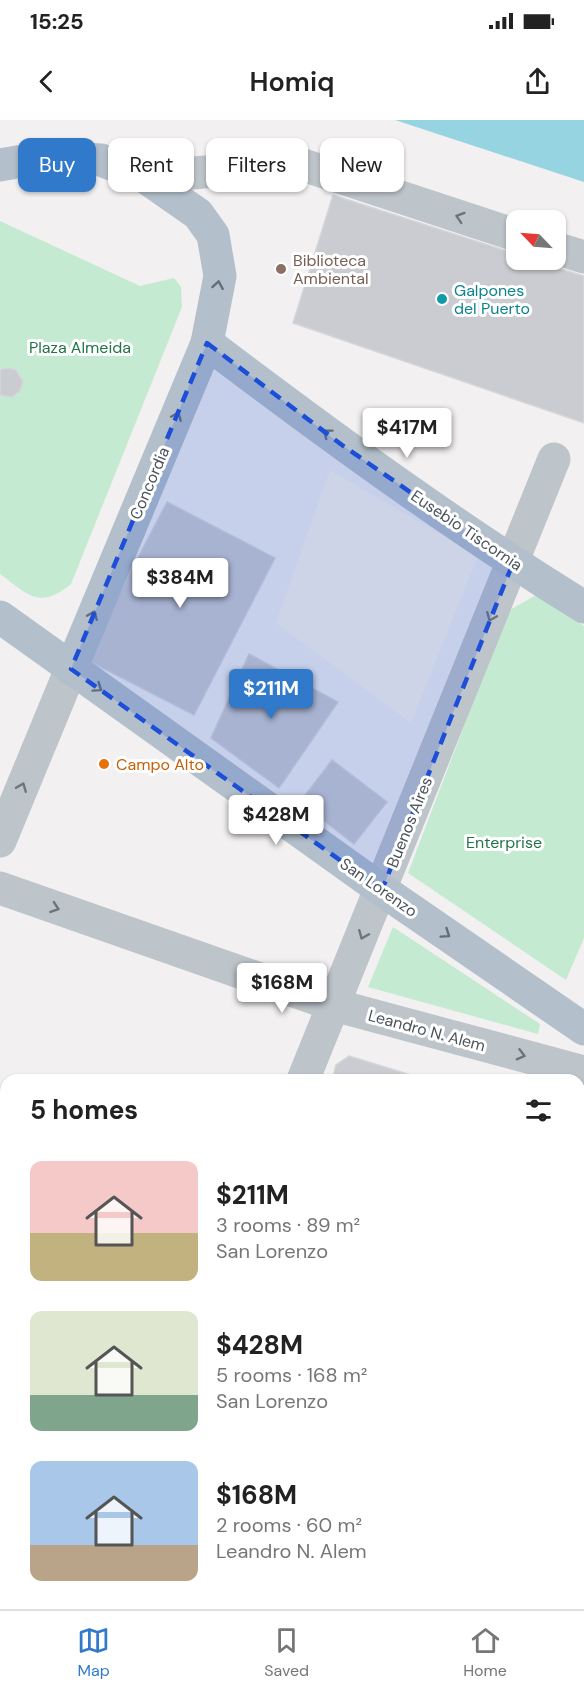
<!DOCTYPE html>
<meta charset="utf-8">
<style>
body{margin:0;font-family:"DM Sans",sans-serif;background:#f6f6f6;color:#222;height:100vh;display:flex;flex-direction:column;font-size:22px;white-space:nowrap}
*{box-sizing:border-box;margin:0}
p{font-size:20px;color:#767676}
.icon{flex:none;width:33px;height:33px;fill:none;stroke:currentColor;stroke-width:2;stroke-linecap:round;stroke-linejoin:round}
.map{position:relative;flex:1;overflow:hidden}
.sheet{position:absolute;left:0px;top:954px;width:585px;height:536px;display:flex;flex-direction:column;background:#fff;border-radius:18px 18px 0 0;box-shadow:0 2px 4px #0004}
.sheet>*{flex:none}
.hud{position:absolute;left:18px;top:18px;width:549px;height:54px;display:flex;gap:12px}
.needle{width:39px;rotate:295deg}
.buttons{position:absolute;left:506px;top:90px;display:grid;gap:12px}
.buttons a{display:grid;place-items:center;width:60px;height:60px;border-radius:12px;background:#fff;box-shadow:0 2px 4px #0004;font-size:30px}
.price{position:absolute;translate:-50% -51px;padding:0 14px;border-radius:6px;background:#fff;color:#222;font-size:20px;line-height:39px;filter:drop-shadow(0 2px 3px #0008)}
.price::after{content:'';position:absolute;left:50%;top:36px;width:18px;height:14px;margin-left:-9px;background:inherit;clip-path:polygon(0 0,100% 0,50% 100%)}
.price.selected{background:#3079cb;color:#fff}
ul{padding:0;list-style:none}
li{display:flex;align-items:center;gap:18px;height:150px;padding:0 30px}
li span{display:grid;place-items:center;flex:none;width:168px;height:120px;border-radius:12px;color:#555}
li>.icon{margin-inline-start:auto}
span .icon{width:72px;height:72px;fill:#fffc;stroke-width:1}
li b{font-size:26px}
h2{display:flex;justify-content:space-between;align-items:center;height:72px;padding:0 30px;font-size:26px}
.chip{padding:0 21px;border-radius:12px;background:#fff;box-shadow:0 2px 4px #0004;font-size:21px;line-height:54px}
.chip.selected{background:#3079cb;color:#fff}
.status{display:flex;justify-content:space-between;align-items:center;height:42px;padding:0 30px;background:#fff;direction:ltr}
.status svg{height:16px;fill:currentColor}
header{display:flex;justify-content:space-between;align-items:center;height:78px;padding:0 30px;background:#fff;font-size:27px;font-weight:600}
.dock{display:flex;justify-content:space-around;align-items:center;height:84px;border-top:2px solid #e0e0e0;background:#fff;font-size:16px;color:#767676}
.dock a{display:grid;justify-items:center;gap:3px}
.dock .selected{color:#3079cb}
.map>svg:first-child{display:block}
</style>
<div class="status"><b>15:25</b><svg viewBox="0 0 49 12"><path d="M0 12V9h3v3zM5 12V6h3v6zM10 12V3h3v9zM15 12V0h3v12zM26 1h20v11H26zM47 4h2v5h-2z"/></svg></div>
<header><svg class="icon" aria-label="back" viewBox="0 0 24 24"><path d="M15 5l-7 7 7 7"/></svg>Homiq<svg class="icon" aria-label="share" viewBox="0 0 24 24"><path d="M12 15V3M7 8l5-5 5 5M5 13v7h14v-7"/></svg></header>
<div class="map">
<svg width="584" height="1489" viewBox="0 0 584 1489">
<rect width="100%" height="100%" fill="#f2f0f0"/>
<polygon fill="#faf5eb" points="330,350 478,436 411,603 276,503"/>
<g fill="#c4ead1">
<path d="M0,101L140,166L174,158L181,167L182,187L71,464C39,490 29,475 0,454Z"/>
<polygon points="538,474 584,506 584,818 566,860 408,753 508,491"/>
<polygon points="393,807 540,904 538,914 368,867"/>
</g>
<polygon fill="#96d4e1" points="395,0 584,0 584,62"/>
<g fill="#cbccd1" stroke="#d4d6da" stroke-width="1.5">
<polygon points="333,75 516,134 516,140 533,140 584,156 584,303 293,203"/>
<polygon points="7,248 16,250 23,261 20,271 12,277 0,275 0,250"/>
<polygon points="167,382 275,438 194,595 85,539"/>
<polygon points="249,534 338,582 279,668 211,618"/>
<polygon points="332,640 387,682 354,724 300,682"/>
<polygon points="349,936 411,955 410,960 332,960 336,945"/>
</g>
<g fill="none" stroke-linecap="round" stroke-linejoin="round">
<g stroke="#bdc4ca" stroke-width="33">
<polyline points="145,57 300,44 516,115"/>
<polyline points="555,128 584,137"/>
<polyline points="0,721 71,549"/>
<polyline points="0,768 334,885 584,952"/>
<polyline points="303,960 554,339"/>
<polyline points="579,1238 584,1226"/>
<polyline points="579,1408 584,1397"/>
<polyline points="0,1426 6,1428"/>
<polyline points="141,1484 154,1489"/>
<polyline points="86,1489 88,1484"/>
<polyline points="474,1489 476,1484"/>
<polyline points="550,1489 551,1484"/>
</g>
<g stroke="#b3c0cb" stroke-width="33">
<polyline points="0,45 45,37 101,40 145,57 198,94 213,115 220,156 207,223 71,549"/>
<path d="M207,223C330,316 453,406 584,487"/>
<polyline points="0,497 382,770 584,909"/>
</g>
</g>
<defs><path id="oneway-chevron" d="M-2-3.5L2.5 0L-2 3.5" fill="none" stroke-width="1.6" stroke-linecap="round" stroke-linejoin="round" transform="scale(1.5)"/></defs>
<g stroke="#6c757c">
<use href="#oneway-chevron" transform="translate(460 97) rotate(-162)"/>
<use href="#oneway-chevron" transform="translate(491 497) rotate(112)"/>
<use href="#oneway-chevron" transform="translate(22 667) rotate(-68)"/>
<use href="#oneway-chevron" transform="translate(55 788) rotate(19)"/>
<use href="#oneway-chevron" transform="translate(363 815) rotate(112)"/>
<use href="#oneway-chevron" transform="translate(521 935) rotate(15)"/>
</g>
<g stroke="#646e77">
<use href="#oneway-chevron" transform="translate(218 165) rotate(-80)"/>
<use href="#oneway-chevron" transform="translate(177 296) rotate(-67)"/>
<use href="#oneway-chevron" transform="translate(327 313) rotate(-143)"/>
<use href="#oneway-chevron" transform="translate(93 495) rotate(-67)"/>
<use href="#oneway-chevron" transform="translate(98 568) rotate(35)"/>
<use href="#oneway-chevron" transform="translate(446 814) rotate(34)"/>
</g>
<path fill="#1d4ed8" fill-opacity="0.2" stroke="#1d4ed8" stroke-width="4.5" stroke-dasharray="12 8" stroke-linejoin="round" d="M207,223L342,325L513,443L382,770L71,549Z"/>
<circle fill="#8d6e63" stroke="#fff" stroke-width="2" cx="281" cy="149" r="6"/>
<circle fill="#0f9aa8" stroke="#fff" stroke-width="2" cx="442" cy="179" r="6"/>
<circle fill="#e8710a" stroke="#fff" stroke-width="2" cx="104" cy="644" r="6"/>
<g text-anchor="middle" stroke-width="6" stroke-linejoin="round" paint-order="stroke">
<g font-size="16" fill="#785e54" stroke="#fff" text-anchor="start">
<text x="293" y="146">Biblioteca<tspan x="293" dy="18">Ambiental</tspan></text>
</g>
<g font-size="16" fill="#0d838f" stroke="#fff" text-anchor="start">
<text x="454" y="176">Galpones<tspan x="454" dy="18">del Puerto</tspan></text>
</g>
<g font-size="16" fill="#237349" stroke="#fff">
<text x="80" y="233">Plaza Almeida</text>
<text x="504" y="728">Enterprise</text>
</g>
<g font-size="16" fill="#4a535b" stroke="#fff">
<text transform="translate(149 363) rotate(-67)" y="6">Concordia</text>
<text transform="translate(467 410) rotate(34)" y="6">Eusebio Tiscornia</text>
<text transform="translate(409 702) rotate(-68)" y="6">Buenos Aires</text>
<text transform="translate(379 767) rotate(35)" y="6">San Lorenzo</text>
<text transform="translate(427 910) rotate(15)" y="6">Leandro N. Alem</text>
</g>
<g font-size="16" fill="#c56008" stroke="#fff" text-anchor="start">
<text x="116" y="650">Campo Alto</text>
</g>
</g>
</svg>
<div class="buttons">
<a><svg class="needle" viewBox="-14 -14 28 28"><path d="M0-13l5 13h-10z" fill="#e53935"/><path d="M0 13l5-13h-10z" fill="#767676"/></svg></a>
</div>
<b class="price" style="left:407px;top:339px">$417M</b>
<b class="price" style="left:180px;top:489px">$384M</b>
<b class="price selected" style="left:271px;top:600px">$211M</b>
<b class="price" style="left:276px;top:726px">$428M</b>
<b class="price" style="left:282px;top:894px">$168M</b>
<div class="hud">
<a class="chip selected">Buy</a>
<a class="chip">Rent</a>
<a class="chip">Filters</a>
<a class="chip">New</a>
</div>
<section class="sheet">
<h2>5 homes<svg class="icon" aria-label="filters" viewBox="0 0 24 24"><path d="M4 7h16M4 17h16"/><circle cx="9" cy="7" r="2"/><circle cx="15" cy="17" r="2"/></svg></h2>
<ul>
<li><span style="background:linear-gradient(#f6c9c9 60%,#c2b280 0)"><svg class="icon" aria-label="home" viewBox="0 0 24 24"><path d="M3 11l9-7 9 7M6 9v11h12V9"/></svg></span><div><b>$211M</b><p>3 rooms · 89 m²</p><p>San Lorenzo</p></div></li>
<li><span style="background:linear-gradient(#dfe7d0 70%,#7fa58c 0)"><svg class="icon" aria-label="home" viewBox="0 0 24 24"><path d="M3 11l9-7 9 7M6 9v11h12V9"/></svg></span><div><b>$428M</b><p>5 rooms · 168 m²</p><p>San Lorenzo</p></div></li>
<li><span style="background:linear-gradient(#a9c7e8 70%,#b9a48a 0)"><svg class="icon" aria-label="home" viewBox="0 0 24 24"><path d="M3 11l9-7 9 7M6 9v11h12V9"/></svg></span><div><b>$168M</b><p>2 rooms · 60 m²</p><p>Leandro N. Alem</p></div></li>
</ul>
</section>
</div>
<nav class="dock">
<a class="selected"><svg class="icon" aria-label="map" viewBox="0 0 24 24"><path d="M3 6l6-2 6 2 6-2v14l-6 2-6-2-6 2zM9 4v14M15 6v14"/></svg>Map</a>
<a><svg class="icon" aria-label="saved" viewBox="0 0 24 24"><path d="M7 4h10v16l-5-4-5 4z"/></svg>Saved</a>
<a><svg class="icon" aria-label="home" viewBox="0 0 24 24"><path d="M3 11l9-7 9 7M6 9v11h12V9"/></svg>Home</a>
</nav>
